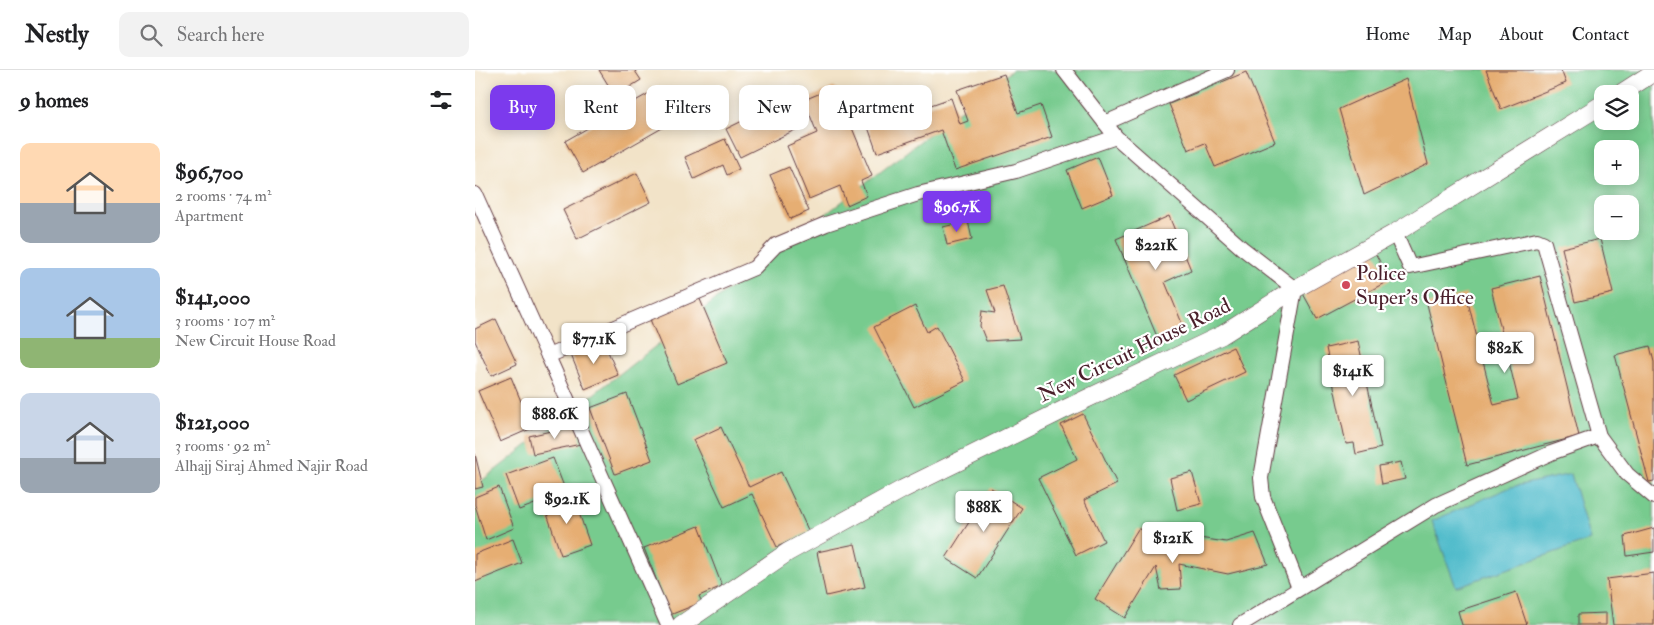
<!DOCTYPE html>
<meta charset="utf-8">
<style>
body{margin:0;font-family:"IM FELL Double Pica",serif;background:#f2f2f2;color:#202124;height:100vh;display:flex;flex-direction:column;font-size:19px;white-space:nowrap}
*{box-sizing:border-box;margin:0}
p{font-size:16px;color:#757577}
.icon{flex:none;width:28px;height:28px;fill:none;stroke:currentColor;stroke-width:2;stroke-linecap:round;stroke-linejoin:round}
.map{position:relative;flex:1;overflow:hidden}
.side{display:flex;flex-direction:column;background:#fff;width:475px}
.side>*{flex:none}
.guide{position:absolute;left:15px;top:15px;width:475px;height:45px;display:flex;gap:10px}
.tools{position:absolute;left:1119px;top:15px;display:grid;gap:10px}
.tools a{display:grid;place-items:center;width:45px;height:45px;border-radius:10px;background:#fff;box-shadow:0 2px 12px #0003;font-size:25px}
.price{position:absolute;translate:-50% -42px;padding:0 11px;border-radius:5px;background:#fff;color:#222;font-size:16px;line-height:32px;filter:drop-shadow(0 1px 2px #0008)}
.price::after{content:'';position:absolute;left:50%;top:30px;width:15px;height:11px;margin-left:-8px;background:inherit;clip-path:polygon(0 0,100% 0,50% 100%)}
.price.active{background:#7c3aed;color:#fff}
ul{padding:0;list-style:none}
li{display:flex;align-items:center;gap:15px;height:125px;padding:0 20px}
li span{display:grid;place-items:center;flex:none;width:140px;height:100px;border-radius:10px;color:#555}
li>.icon{margin-inline-start:auto}
span .icon{width:60px;height:60px;fill:#fffc;stroke-width:1}
li b{font-size:21px}
h2{display:flex;justify-content:space-between;align-items:center;height:60px;padding:0 20px;font-size:21px}
.pill{padding:0 18px;border-radius:10px;background:#fff;box-shadow:0 2px 12px #0003;font-size:18px;line-height:45px}
.pill.active{background:#7c3aed;color:#fff}
header{display:flex;align-items:center;gap:30px;box-sizing:border-box;height:70px;padding:0 25px;background:#fff;border-bottom:1px solid #e0e0e0}
header strong{font-size:24px}
nav{display:flex;gap:28px;margin-inline-start:auto;font-size:18px}
.search{width:350px;height:45px;background:#f2f2f2;display:flex;align-items:center;gap:12px;box-sizing:border-box;padding:0 18px;border-radius:10px;color:#757577;font-size:19px}
main{display:flex;flex:1;min-height:0}
.map>svg:first-child{display:block}
</style>
<header>
<strong>Nestly</strong>
<div class="search"><svg class="icon" aria-label="search" viewBox="0 0 24 24"><circle cx="10" cy="10" r="6"/><path d="M15 15l6 6"/></svg>Search here</div>
<nav><a>Home</a><a>Map</a><a>About</a><a>Contact</a></nav>
</header>
<main>
<section class="side">
<h2>9 homes<svg class="icon" aria-label="filters" viewBox="0 0 24 24"><path d="M4 7h16M4 17h16"/><circle cx="9" cy="7" r="2"/><circle cx="15" cy="17" r="2"/></svg></h2>
<ul>
<li><span style="background:linear-gradient(#ffd9b3 60%,#9aa5b1 0)"><svg class="icon" aria-label="home" viewBox="0 0 24 24"><path d="M3 11l9-7 9 7M6 9v11h12V9"/></svg></span><div><b>$96,700</b><p>2 rooms · 74 m²</p><p>Apartment</p></div></li>
<li><span style="background:linear-gradient(#a9c7e8 70%,#8fb573 0)"><svg class="icon" aria-label="home" viewBox="0 0 24 24"><path d="M3 11l9-7 9 7M6 9v11h12V9"/></svg></span><div><b>$141,000</b><p>3 rooms · 107 m²</p><p>New Circuit House Road</p></div></li>
<li><span style="background:linear-gradient(#c9d6e8 65%,#9aa5b1 0)"><svg class="icon" aria-label="home" viewBox="0 0 24 24"><path d="M3 11l9-7 9 7M6 9v11h12V9"/></svg></span><div><b>$121,000</b><p>3 rooms · 92 m²</p><p>Alhajj Siraj Ahmed Najir Road</p></div></li>
</ul>
</section>
<div class="map">
<svg width="1179" height="555" viewBox="0 0 1179 555">
<rect width="100%" height="100%" fill="#fff"/>
<filter id="ink" filterUnits="userSpaceOnUse"><feTurbulence type="fractalNoise" baseFrequency=".02" numOctaves="2"/><feDisplacementMap in="SourceGraphic" scale="10" xChannelSelector="R" yChannelSelector="G"/><feConvolveMatrix kernelMatrix="1 2 1 2 8 2 1 2 1" color-interpolation-filters="sRGB"/></filter>
<filter id="wash" filterUnits="userSpaceOnUse"><feTurbulence type="fractalNoise" baseFrequency=".0096" numOctaves="4" result="noise"/><feDisplacementMap in="SourceGraphic" scale="20" xChannelSelector="R" yChannelSelector="G"/><feGaussianBlur stdDeviation="1.12" result="paint"/><feColorMatrix in="noise" values="0 0 0 0 0 0 0 0 0 0 0 0 0 0 0 0 0 1.4 0 .05"/><feComposite in="paint" operator="in"/></filter>
<g filter="url(#wash)">
<rect width="100%" height="100%" fill="#f2e3c8"/>
<path fill="#77cb8e" stroke="#60755c" fill-rule="evenodd" d="M537,0H1179V555H0V416ZM1128,24H1155V51H1128ZM1128,79H1155V106H1128ZM1128,134H1155V161H1128Z"/>
<polygon fill="#50bbcb" stroke="#4d6d7b" points="1096,404 1115,470 981,517 957,451 1036,417"/>
<g id="blocks">
<g fill="#e6ae73">
<polygon points="124,0 162,0 160,1 166,10 140,26"/>
<polygon points="1011,0 1086,0 1091,13 1026,39"/>
<polygon points="771,2 800,72 740,97 730,73 713,80 694,34"/>
<polygon points="529,4 543,43 566,35 577,67 480,100 466,60 402,83 393,57 476,28 485,54 493,51 482,20"/>
<polygon points="931,9 953,94 889,125 864,39"/>
<polygon points="360,17 397,106 386,111 392,126 372,135 365,116 334,129 312,76 342,63 329,30"/>
<polygon points="178,21 196,53 108,103 90,71"/>
<polygon points="308,31 322,59 265,87 251,59"/>
<polygon points="250,69 264,99 252,105 248,95 219,109 210,87"/>
<polygon points="623,87 638,125 607,138 592,100"/>
<polygon points="314,97 334,141 315,149 295,105"/>
<polygon points="162,103 176,132 102,169 88,140"/>
<polygon points="694,146 716,200 690,212 709,258 683,269 641,169"/>
<polygon points="493,151 497,169 472,175 468,157"/>
<polygon points="1125,169 1138,223 1100,232 1087,178"/>
<polygon points="899,181 915,210 842,249 826,220"/>
<polygon points="1065,206 1104,366 992,395 952,234 991,224 1019,335 1043,329 1016,218"/>
<polygon points="528,216 545,269 511,271 505,256 507,241 520,243 512,220"/>
<polygon points="224,227 252,293 202,314 174,247"/>
<polygon points="440,236 452,262 462,256 490,311 439,337 399,257"/>
<polygon points="21,249 42,294 16,306 0,271 0,259"/>
<polygon points="883,271 906,378 881,384 879,373 871,374 851,278"/>
<polygon points="129,272 143,305 110,319 96,285"/>
<polygon points="1175,276 1179,292 1179,411 1174,412 1140,285"/>
<polygon points="758,277 770,302 711,330 699,305"/>
<polygon points="36,307 57,358 25,372 3,321"/>
<polygon points="152,324 177,390 140,404 115,338"/>
<polygon points="608,344 642,414 609,430 629,471 601,485 563,408 602,389 586,355"/>
<polygon points="102,355 106,374 58,384 54,366"/>
<polygon points="246,357 274,417 306,402 334,462 302,477 277,424 249,437 218,370"/>
<polygon points="0,384 8,417 0,419"/>
<polygon points="78,388 91,422 44,440 31,405"/>
<polygon points="926,392 930,409 907,414 904,396"/>
<polygon points="717,402 726,434 702,440 695,408"/>
<polygon points="24,417 39,458 11,470 0,435 0,427"/>
<polygon points="516,418 547,438 502,508 471,488"/>
<polygon points="98,425 115,475 86,485 69,435"/>
<polygon points="224,456 247,516 224,526 227,532 195,545 169,478"/>
<polygon points="1179,458 1179,482 1152,486 1150,466"/>
<polygon points="663,459 751,472 780,463 793,494 753,504 704,494 706,519 686,520 681,497 650,548 620,529"/>
<polygon points="38,469 47,493 0,512 0,484"/>
<polygon points="380,474 390,517 351,526 342,482"/>
<polygon points="1179,503 1179,555 1138,555 1132,509"/>
<polygon points="1041,522 1052,555 987,555 983,541"/>
<polygon points="1131,543 1131,555 1103,555 1103,544"/>
</g>
</g>
</g>
<g filter="url(#ink)">
<use href="#blocks" fill-opacity="0" stroke="#633c43" stroke-width="1"/>
<g fill="none" stroke-linecap="round" stroke-linejoin="round">
<defs>
<g id="minor">
<polyline points="589,0 641,67 767,178 820,219 786,408 788,427 824,518"/>
<polyline points="630,53 752,0"/>
<polyline points="0,124 73,286"/>
<polyline points="920,163 935,197 1062,170 1069,173 1124,366 1152,404 1179,427"/>
<polyline points="193,555 73,286 279,198 301,175 351,154 443,124 541,101 641,67"/>
<polyline points="765,555 961,435 1076,383 1124,366"/>
</g>
<g id="tertiary">
<polyline points="1145,24 1179,2"/>
<polyline points="206,555 313,482 428,419 592,338 747,265 820,219 920,163 1128,34"/>
</g>
</defs>
<use href="#minor" stroke="#633c43" stroke-width="16"/>
<use href="#tertiary" stroke="#633c43" stroke-width="19"/>
<use href="#minor" stroke="#fff" stroke-width="14"/>
<use href="#tertiary" stroke="#fff" stroke-width="18"/>
</g>
</g>
<circle fill="#d1495b" stroke="#fff" stroke-width="2" cx="871" cy="215" r="5"/>
<g text-anchor="middle" stroke-width="4.5" stroke-linejoin="round" paint-order="stroke">
<g font-size="21" fill="#4a1f2b" stroke="#fff" text-anchor="start">
<text x="881" y="210">Police<tspan x="881" dy="24">Super's Office</tspan></text>
</g>
<g font-size="21" fill="#4a1f2b" stroke="#fff">
<text transform="translate(659 280) rotate(-26)" y="7">New Circuit House Road</text>
</g>
</g>
</svg>
<div class="tools">
<a><svg class="icon" aria-label="layers" viewBox="0 0 24 24"><path d="M12 4l9 5-9 5-9-5zM3 14l9 5 9-5"/></svg></a>
<a>+</a>
<a>−</a>
</div>
<b class="price active" style="left:482px;top:163px">$96.7K</b>
<b class="price" style="left:681px;top:201px">$221K</b>
<b class="price" style="left:119px;top:295px">$77.1K</b>
<b class="price" style="left:1030px;top:304px">$82K</b>
<b class="price" style="left:878px;top:327px">$141K</b>
<b class="price" style="left:80px;top:370px">$88.6K</b>
<b class="price" style="left:92px;top:455px">$92.1K</b>
<b class="price" style="left:509px;top:463px">$88K</b>
<b class="price" style="left:698px;top:494px">$121K</b>
<div class="guide">
<a class="pill active">Buy</a>
<a class="pill">Rent</a>
<a class="pill">Filters</a>
<a class="pill">New</a>
<a class="pill">Apartment</a>
</div>
</div>
</main>
